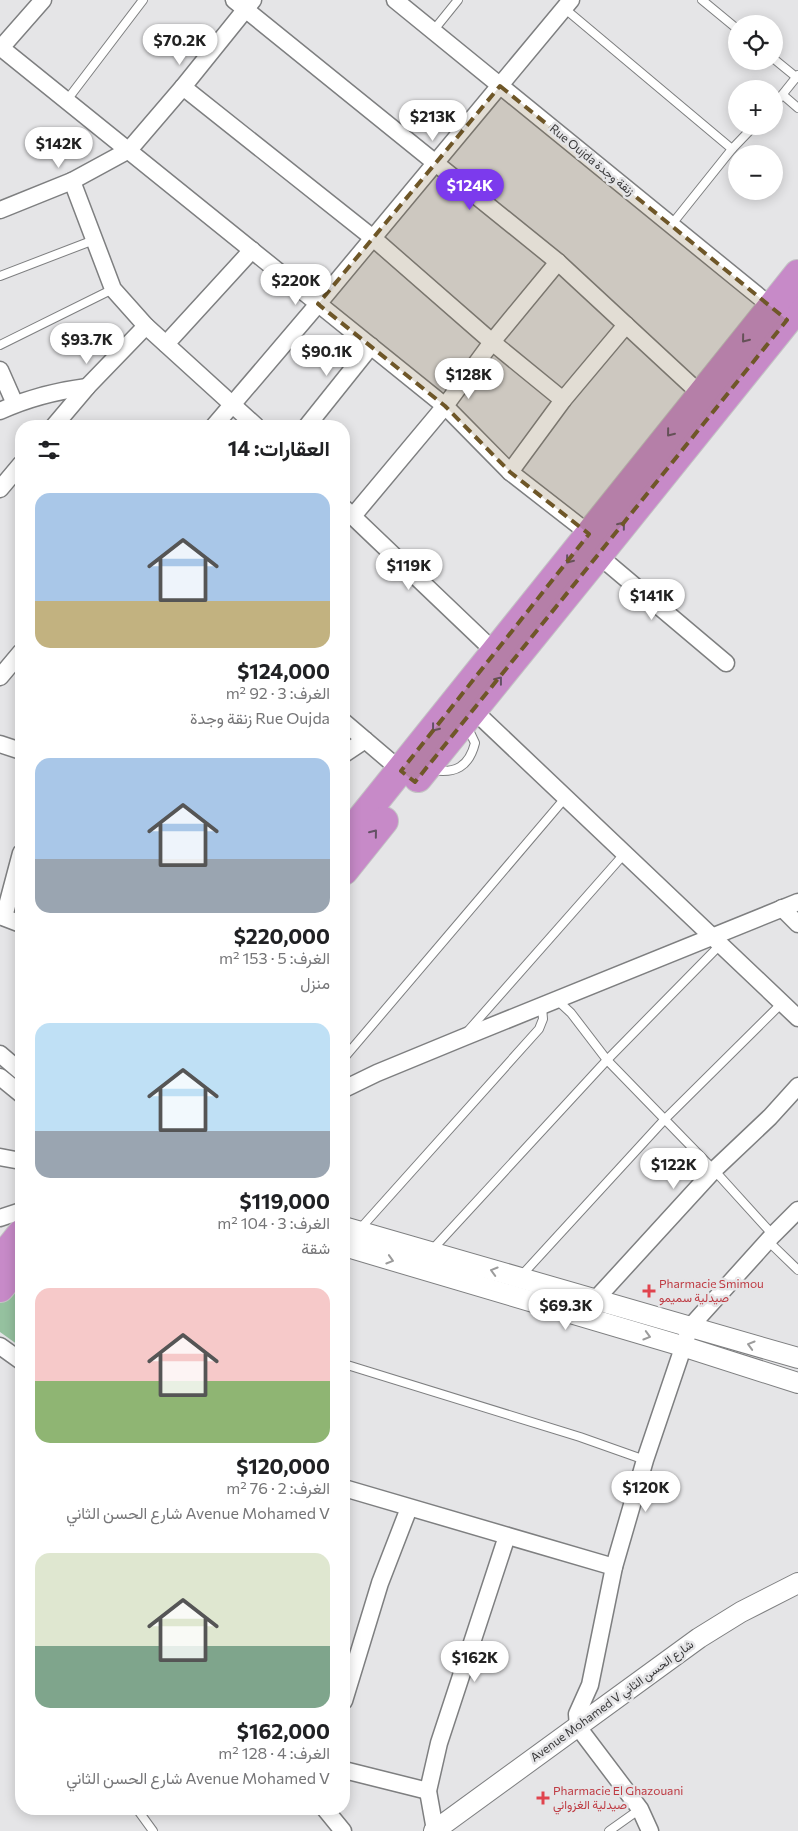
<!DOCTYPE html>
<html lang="ar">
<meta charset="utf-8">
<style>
body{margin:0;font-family:Commissioner,Vazirmatn,sans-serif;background:#f6f6f6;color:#202124;direction:rtl;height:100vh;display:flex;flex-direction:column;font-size:19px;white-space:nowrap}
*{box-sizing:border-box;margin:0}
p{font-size:16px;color:#757577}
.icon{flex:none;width:28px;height:28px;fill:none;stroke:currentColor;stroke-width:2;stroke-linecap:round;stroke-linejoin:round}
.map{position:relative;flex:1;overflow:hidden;direction:ltr}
.details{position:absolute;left:15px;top:420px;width:335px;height:1395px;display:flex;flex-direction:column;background:#fff;border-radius:20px;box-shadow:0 2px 12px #0003;direction:rtl}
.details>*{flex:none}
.controls{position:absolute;left:728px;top:15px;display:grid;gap:10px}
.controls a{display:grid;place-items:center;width:55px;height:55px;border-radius:50%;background:#fff;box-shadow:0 2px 12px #0003;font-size:25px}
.price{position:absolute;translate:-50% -42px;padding:0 11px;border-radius:18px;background:#fff;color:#222;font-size:16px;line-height:32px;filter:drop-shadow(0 1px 2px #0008)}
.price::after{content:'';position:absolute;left:50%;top:30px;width:15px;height:11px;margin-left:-8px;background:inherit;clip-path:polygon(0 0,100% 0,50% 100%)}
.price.current{background:#7c3aed;color:#fff}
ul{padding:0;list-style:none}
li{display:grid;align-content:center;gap:10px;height:265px;padding:0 20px}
li span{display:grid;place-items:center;height:155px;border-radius:15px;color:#555}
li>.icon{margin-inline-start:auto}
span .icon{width:90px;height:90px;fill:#fffc;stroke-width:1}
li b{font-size:21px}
h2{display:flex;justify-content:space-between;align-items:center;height:60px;padding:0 20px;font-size:21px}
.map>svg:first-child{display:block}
</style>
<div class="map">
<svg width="798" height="1831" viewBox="0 0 798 1831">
<rect width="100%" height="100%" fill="#e5e5e7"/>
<polygon fill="#95c19f" points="21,1272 21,1347 0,1332 0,1295"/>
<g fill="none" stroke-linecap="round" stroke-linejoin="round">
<defs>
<g id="service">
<polyline points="702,0 736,28"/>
<polyline points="564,8 732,149"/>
<polyline points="433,31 458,0"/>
<polyline points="774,59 796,77"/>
<polyline points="783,95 798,108"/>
<polyline points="67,100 143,0"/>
<polyline points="774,105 798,75"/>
<polyline points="672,224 732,149 754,126"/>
<polyline points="0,276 94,240"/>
<polyline points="0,345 113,289"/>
<path d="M432,770C455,774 469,767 475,743L467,726"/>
<polyline points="557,1000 571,1013 607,1060 714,1170 773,1235"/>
<polyline points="468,1031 625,853"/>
<polyline points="344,1058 566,797"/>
<polyline points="359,1230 539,1029 543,1019 542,1007"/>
<polyline points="768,1241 798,1270"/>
<polyline points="431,1251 607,1060 720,945"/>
<polyline points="521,1276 665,1119 782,1003"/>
<polyline points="344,1364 580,1437 645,1460"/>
<polyline points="137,1809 153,1831"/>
<polyline points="609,1831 640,1809"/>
</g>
<g id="minor">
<polyline points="234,0 558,262 707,400"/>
<polyline points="395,0 778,312"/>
<polyline points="0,47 445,406 510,472 596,539"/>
<polyline points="0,49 43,0"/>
<polyline points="183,87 373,238 492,342 563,400"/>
<polyline points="72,181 113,289 146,326 256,426"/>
<polyline points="0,210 72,181 129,150 183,87 253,0"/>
<polyline points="166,344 252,250"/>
<polyline points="0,370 15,404"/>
<path d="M0,411C28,398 56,391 87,387"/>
<polyline points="54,426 87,387 146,326"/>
<polyline points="214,426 318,304 571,0"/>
<polyline points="307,426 371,346"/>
<polyline points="510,472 563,400 626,325"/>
<polyline points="0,489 21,464"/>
<polyline points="344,508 495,652"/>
<polyline points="353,516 445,406 492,342 558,262"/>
<polyline points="598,555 726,663"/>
<polyline points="0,677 21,652"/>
<polyline points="468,705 798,1018"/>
<polyline points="344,722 405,774"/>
<polyline points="0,744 21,751"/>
<polyline points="344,754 365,740"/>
<polyline points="782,908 798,924"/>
<polyline points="0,916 21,924"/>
<polyline points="4,917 21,853"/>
<polyline points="0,1054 21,1072"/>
<polyline points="0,1077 21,1094"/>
<polyline points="344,1089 377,1073 462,1038 798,902"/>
<polyline points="0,1157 21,1161"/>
<polyline points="0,1218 21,1211"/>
<polyline points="591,1309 595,1300 714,1170 770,1117 798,1086"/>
<polyline points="0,1346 21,1361"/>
<polyline points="344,1488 614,1567"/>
<polyline points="344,1701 380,1583 409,1508"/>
<polyline points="344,1770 428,1791"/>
<polyline points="325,1809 343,1831"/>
<polyline points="435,1830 428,1791 439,1743 507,1536"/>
<polyline points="650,1831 640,1809 578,1727 577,1714 590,1685 614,1567 645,1460 690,1327 773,1235 798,1210"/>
</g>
<g id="tertiary">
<polyline points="344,1227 798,1358"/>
<polyline points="344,1246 682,1346 798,1383"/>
<polyline points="434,1831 699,1638 741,1612 798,1583"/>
</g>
<g id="trunk">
<path d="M418,778C545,621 672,465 798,307"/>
<polyline points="344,840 798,274"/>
<polyline points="344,871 384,821"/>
<polyline points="0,1260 21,1234"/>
<polyline points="0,1288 21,1263"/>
</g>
</defs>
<use href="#service" stroke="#7e7f80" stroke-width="10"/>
<use href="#minor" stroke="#7e7f80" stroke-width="19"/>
<use href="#tertiary" stroke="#7e7f80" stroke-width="22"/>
<use href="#trunk" stroke="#c3c3c4" stroke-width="30"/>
<use href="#service" stroke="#fff" stroke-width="8"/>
<use href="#minor" stroke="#fff" stroke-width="16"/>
<use href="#tertiary" stroke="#fff" stroke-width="20"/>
<use href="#trunk" stroke="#c78ac8" stroke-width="28"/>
</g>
<defs><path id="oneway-chevron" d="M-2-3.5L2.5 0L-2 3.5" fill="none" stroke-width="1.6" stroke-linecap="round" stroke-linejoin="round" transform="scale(1.25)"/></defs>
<g stroke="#635164">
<use href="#oneway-chevron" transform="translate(745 339) rotate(129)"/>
<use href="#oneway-chevron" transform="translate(670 433) rotate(129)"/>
<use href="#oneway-chevron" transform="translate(622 525) rotate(-51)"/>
<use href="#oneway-chevron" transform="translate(569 560) rotate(129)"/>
<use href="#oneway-chevron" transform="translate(499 680) rotate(-52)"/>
<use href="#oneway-chevron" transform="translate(435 728) rotate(128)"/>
<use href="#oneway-chevron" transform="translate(374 833) rotate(-51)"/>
</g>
<g stroke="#9c9c9c">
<use href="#oneway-chevron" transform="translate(390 1260) rotate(17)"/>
<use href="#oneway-chevron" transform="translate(494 1271) rotate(-164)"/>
<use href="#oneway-chevron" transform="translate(647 1336) rotate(16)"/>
<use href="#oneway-chevron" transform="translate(751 1345) rotate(-164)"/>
</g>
<path fill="#6f5728" fill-opacity="0.2" stroke="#6f5728" stroke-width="4" stroke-dasharray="10 6" stroke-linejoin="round" d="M500,86L787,320L415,782L401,771L589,534L510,472L445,406L318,304Z"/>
<g fill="#e0444e" stroke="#e5e5e7" stroke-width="2">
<path d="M646.5 1283.5h5v5h5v5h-5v5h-5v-5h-5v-5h5z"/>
<path d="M540.5 1790.5h5v5h5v5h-5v5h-5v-5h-5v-5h5z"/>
</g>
<g text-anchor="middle" stroke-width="5" stroke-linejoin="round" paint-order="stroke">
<g font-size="12" fill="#383839" stroke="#e5e5e7">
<text transform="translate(592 160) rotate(39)" y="4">Rue Oujda زنقة وجدة</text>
<text transform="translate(612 1701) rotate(-36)" y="4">Avenue Mohamed V شارع الحسن الثاني</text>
</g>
<g font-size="12" fill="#be3a42" stroke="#e5e5e7" text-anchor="start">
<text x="659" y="1288">Pharmacie Smimou<tspan x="659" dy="14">صيدلية سميمو</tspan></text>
<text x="553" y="1795">Pharmacie El Ghazouani<tspan x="553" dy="14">صيدلية الغزواني</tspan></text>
</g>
</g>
</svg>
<div class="controls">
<a><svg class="icon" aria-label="locate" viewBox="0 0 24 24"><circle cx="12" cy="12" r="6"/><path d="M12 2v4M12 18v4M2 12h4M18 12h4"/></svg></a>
<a>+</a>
<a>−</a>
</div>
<b class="price" style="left:180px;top:66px">$70.2K</b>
<b class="price" style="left:433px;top:142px">$213K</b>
<b class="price" style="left:59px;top:169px">$142K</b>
<b class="price current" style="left:470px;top:211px">$124K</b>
<b class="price" style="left:296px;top:306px">$220K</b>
<b class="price" style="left:87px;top:365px">$93.7K</b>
<b class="price" style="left:327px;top:377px">$90.1K</b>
<b class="price" style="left:469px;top:400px">$128K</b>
<b class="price" style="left:409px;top:591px">$119K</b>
<b class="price" style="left:652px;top:621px">$141K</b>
<b class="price" style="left:674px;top:1190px">$122K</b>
<b class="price" style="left:566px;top:1331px">$69.3K</b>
<b class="price" style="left:646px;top:1513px">$120K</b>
<b class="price" style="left:475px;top:1683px">$162K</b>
<section class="details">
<h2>العقارات: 14<svg class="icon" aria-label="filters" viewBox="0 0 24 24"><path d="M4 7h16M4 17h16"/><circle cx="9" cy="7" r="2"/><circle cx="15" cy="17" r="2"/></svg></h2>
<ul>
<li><span style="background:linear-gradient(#a9c7e8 70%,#c2b280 0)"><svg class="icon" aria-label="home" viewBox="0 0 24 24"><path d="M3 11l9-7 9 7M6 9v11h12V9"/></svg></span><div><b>$124,000</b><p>الغرف: 3 · 92 m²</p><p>Rue Oujda زنقة وجدة</p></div></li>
<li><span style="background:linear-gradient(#a9c7e8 65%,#9aa5b1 0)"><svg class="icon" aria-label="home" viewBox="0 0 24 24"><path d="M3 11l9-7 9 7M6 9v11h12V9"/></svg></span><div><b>$220,000</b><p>الغرف: 5 · 153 m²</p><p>منزل</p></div></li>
<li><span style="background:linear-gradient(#bfe0f5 70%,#9aa5b1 0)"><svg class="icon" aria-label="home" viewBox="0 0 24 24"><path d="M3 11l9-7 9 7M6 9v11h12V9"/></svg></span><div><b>$119,000</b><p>الغرف: 3 · 104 m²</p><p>شقة</p></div></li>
<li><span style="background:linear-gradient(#f6c9c9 60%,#8fb573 0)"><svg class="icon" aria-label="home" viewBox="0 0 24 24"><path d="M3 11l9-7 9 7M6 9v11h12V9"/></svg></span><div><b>$120,000</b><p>الغرف: 2 · 76 m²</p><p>Avenue Mohamed V شارع الحسن الثاني</p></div></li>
<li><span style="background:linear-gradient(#dfe7d0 60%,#7fa58c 0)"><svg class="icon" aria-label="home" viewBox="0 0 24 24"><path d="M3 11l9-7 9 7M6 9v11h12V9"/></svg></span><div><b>$162,000</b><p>الغرف: 4 · 128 m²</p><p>Avenue Mohamed V شارع الحسن الثاني</p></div></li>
</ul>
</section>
</div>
